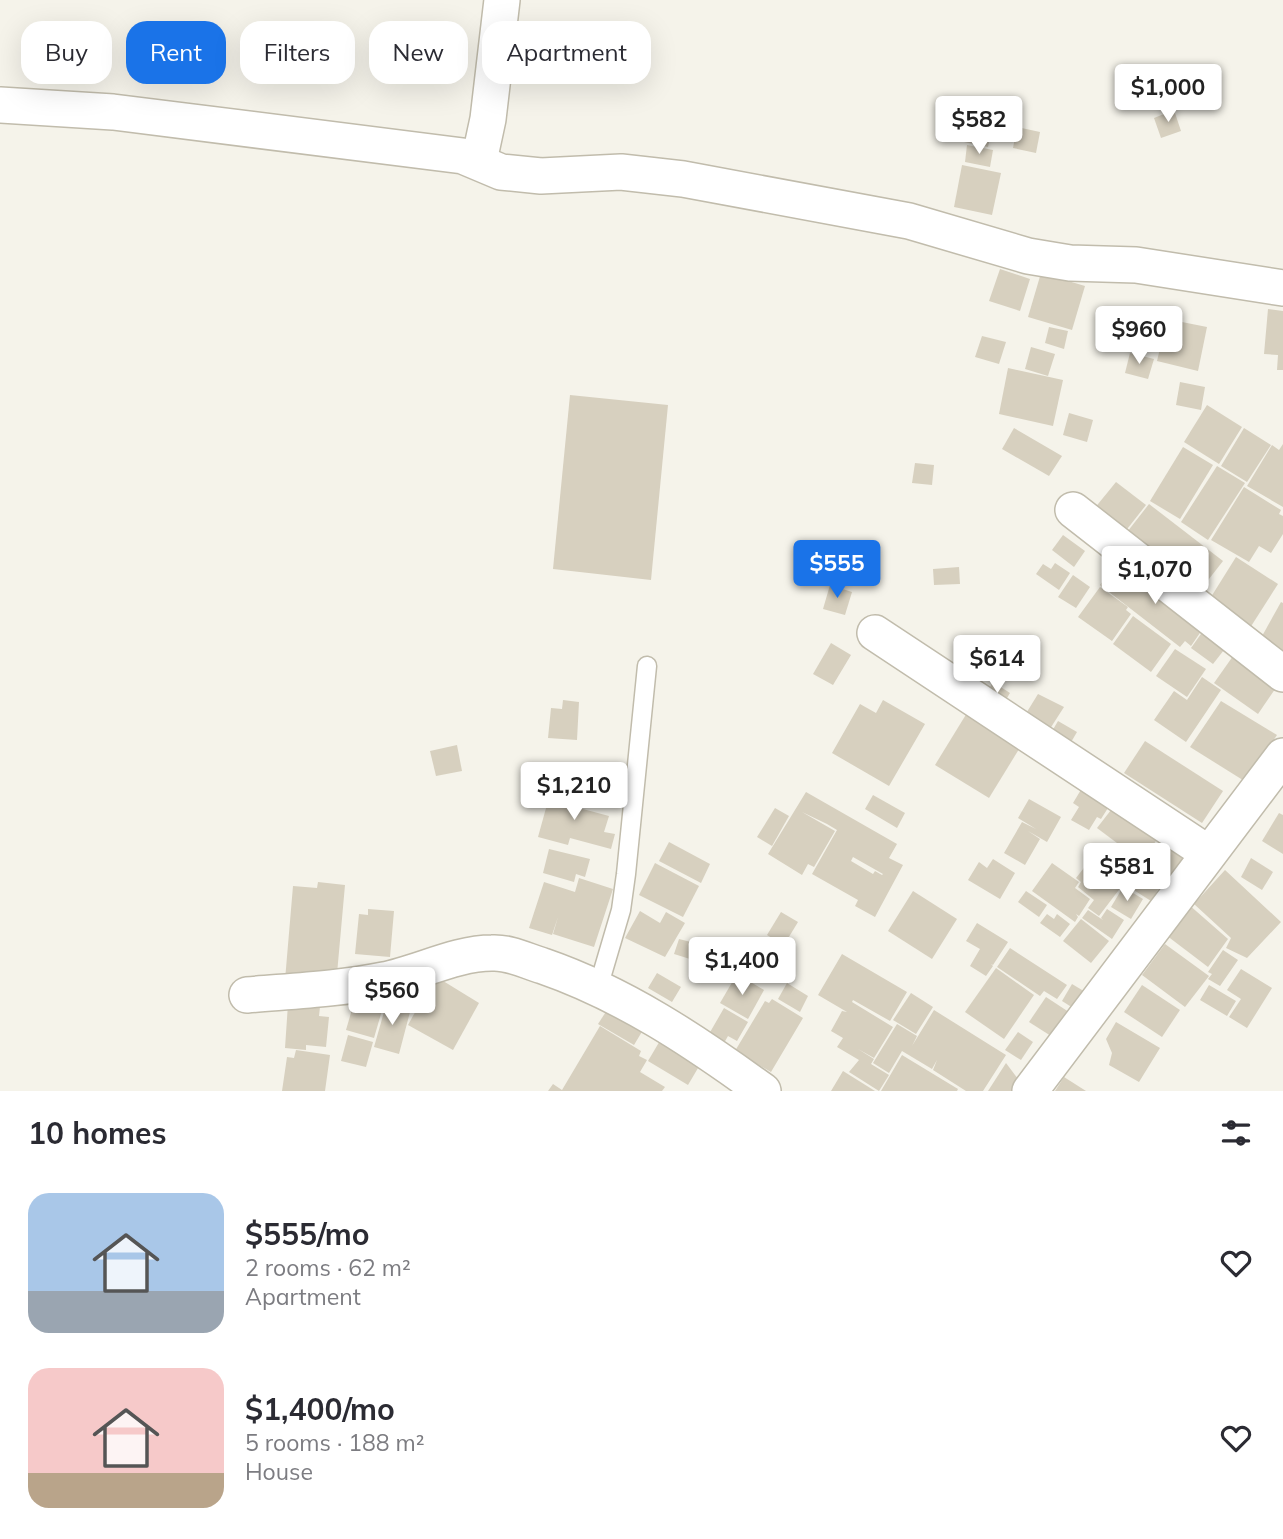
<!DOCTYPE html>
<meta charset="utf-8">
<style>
body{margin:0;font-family:Mulish,sans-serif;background:#f7f7f7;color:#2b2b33;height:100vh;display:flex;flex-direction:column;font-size:26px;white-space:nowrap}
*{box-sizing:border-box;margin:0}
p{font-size:23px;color:#7c7c81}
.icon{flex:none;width:38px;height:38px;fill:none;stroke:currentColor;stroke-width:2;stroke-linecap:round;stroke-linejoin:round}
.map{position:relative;height:1091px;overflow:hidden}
.drawer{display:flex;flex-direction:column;background:#fff;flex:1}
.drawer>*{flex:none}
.guide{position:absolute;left:21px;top:21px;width:700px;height:63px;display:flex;gap:14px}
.price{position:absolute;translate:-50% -60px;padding:0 16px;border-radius:7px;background:#fff;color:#222;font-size:23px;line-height:46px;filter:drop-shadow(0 2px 4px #0008)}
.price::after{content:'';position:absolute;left:50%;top:42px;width:21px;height:16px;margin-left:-10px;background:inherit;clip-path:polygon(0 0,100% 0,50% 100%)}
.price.current{background:#1a73e8;color:#fff}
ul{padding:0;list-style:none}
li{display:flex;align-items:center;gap:21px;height:175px;padding:0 28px}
li span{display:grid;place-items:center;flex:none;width:196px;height:140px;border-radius:21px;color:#555}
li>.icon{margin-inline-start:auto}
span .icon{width:84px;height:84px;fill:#fffc;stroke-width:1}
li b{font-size:30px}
h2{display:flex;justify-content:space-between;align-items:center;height:84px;padding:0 28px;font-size:30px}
.pill{padding:0 24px;border-radius:21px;background:#fff;box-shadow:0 7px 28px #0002;font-size:24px;line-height:63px}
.pill.current{background:#1a73e8;color:#fff}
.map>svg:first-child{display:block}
</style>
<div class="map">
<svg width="1283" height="1091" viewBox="0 0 1283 1091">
<rect width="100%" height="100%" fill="#f5f3ea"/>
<g fill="#d7d0bf" fill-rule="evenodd">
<polygon points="1174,110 1181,131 1161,138 1154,118"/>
<polygon points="950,111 994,120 988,147 945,138"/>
<polygon points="1017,127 1040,132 1036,153 1013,148"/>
<polygon points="967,145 993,150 990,167 965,162"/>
<polygon points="962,165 1001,173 992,215 954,207"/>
<polygon points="1000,269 1030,279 1020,311 989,301"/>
<polygon points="1041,273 1085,286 1072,330 1028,317"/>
<polygon points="1268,309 1283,311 1283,370 1277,370 1278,355 1264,354"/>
<polygon points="1167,319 1207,327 1198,371 1157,361"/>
<polygon points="1049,327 1068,331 1064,349 1045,343"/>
<polygon points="982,336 1006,342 999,364 975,357"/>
<polygon points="1031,347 1055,354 1048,376 1025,369"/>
<polygon points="1130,353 1154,359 1148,379 1125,373"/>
<polygon points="1008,368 1063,380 1053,426 999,414"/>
<polygon points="1180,382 1205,387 1201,410 1176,405"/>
<polygon points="570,395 668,405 651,580 553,569"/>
<polygon points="1207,405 1242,427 1219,464 1184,442"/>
<polygon points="1069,413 1093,420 1087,442 1063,435"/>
<polygon points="1014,428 1062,456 1049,476 1002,449"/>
<polygon points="1244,428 1271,445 1247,482 1221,466"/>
<polygon points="1283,444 1283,507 1247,486 1272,445 1279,450"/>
<polygon points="1183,447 1213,465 1180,519 1150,501"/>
<polygon points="915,463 934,465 932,485 912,483"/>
<polygon points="1217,466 1245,483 1208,540 1181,522"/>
<polygon points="1116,482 1146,505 1124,533 1094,509"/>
<polygon points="1244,487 1281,510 1279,514 1283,516 1283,534 1271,553 1259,546 1249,562 1211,540"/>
<polygon points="1149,504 1223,561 1198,593 1124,536"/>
<polygon points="1063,535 1085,551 1074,567 1052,550"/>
<polygon points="1236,557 1278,584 1248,631 1206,605"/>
<polygon points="1055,563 1070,573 1059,590 1036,574 1043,564 1051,569"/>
<polygon points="1134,565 1206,624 1191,646 1185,641 1180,647 1100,585 1110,571 1122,580"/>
<polygon points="959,567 960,584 934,585 933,569"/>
<polygon points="1073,575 1090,587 1076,608 1058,597"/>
<polygon points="830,585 852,592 845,615 823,609"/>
<polygon points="1100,587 1128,607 1126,610 1131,614 1112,641 1078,617"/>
<polygon points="1281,602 1283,603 1283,663 1257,645"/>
<polygon points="1133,616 1171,644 1151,672 1113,644"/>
<polygon points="1208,624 1231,641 1213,664 1191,648"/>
<polygon points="831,643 851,655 833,685 813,674"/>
<polygon points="1175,649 1206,669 1187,697 1156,676"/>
<polygon points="1238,649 1282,679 1258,714 1214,683"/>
<polygon points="1202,677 1221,690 1186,742 1154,720 1174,691 1187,700"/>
<polygon points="993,682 1010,693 1001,708 984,698"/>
<polygon points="1038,694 1064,707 1046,735 1022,720"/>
<polygon points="563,700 579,702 577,740 548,738 551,708 562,709"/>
<polygon points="883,700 925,724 889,786 832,753 860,704 876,713"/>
<polygon points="1221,701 1277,735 1246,782 1190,747"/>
<polygon points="970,708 1024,741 989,798 935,765"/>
<polygon points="1058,721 1077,732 1067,749 1048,738"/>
<polygon points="1145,741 1223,791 1202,823 1124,773"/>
<polygon points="457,745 462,771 436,776 430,751"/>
<polygon points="1085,783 1113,800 1101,819 1097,817 1089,830 1071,820 1079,807 1073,803"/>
<polygon points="551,790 582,799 579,808 609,816 604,832 615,834 611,849 570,838 568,845 538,837"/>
<path d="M806,792L897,844L889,858L903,865L875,917L855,906L858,900L812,874L837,830L827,824L802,812L835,831L814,867L808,864L802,875L768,854ZM853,857L883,874L882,875L875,871L873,874L851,861Z"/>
<polygon points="873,795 905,813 897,828 865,809"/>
<polygon points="1029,799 1061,817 1047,842 1028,831 1040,839 1025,865 1004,853 1022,822 1036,829 1018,818"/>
<polygon points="1118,801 1162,833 1141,861 1097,828"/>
<polygon points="775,808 789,816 772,846 757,837"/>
<polygon points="1279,813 1283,815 1283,854 1262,841"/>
<polygon points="1164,835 1192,853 1172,884 1144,866"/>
<polygon points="669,842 710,864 701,883 659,861"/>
<polygon points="1102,845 1134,870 1099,916 1088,908 1094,900 1078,887 1081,882 1076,878"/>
<polygon points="549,849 590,859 585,877 576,874 574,882 543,873"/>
<polygon points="1251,858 1273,872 1262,890 1241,877"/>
<polygon points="993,859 1015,873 1000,899 968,880 979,862 987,868"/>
<polygon points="655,863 699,886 683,917 639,895"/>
<polygon points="1052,863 1079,882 1075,888 1090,899 1079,916 1076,914 1078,917 1075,922 1032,891"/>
<polygon points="1140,869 1162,883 1151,901 1129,887"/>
<polygon points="1225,870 1281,922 1247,958 1226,948 1231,938 1194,904"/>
<polygon points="579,878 613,889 594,947 553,934 558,917 552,935 529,928 544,882 575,892"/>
<polygon points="318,882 345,885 336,985 285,980 293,886 317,888"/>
<polygon points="1123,887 1143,899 1131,919 1111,907"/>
<polygon points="913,891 957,919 932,959 888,931"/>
<polygon points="1026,891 1047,905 1039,917 1018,902"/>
<polygon points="1188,904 1228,939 1208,967 1162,932"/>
<polygon points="368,909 394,911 390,957 355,954 359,914 368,915"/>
<polygon points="1107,909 1124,920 1112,939 1082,918 1088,910 1103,920 1101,918"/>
<polygon points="640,911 660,923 666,912 685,923 665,957 625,938"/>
<polygon points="781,912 798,922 784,945 767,935"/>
<polygon points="1047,914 1054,919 1057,914 1070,924 1060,937 1040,923"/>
<polygon points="1081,919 1109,941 1091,963 1063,941"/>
<polygon points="977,923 1008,942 993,965 991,964 993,966 986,976 970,966 980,949 966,941"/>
<polygon points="679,939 695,943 690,959 674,954"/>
<polygon points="1165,944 1209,976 1185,1007 1142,975"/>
<polygon points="1010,948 1067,985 1057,999 1044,991 1040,996 997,967"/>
<polygon points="1223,950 1238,960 1220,986 1208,979 1212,974 1208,972"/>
<polygon points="842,954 907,992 890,1021 853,1000 852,1002 893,1027 874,1058 858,1049 874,1059 871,1064 889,1075 879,1091 849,1072 859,1060 837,1047 843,1038 831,1031 842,1011 847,1012 818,995"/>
<polygon points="996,968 1034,995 1004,1039 965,1012"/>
<polygon points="1241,969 1272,988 1247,1028 1229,1017 1241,999 1227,990"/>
<polygon points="657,973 681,987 672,1002 648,988"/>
<polygon points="737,974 764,990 748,1019 720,1003"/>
<polygon points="435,976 479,1003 453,1050 408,1025"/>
<polygon points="787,983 808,996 800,1012 778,999"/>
<polygon points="1072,984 1092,996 1081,1013 1062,1001"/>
<polygon points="1142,985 1180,1010 1162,1037 1124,1012"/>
<polygon points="1209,985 1236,1001 1227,1016 1200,1000"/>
<polygon points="357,992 385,1000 374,1038 346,1030"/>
<polygon points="911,993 933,1007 916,1034 893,1020"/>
<polygon points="1046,997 1078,1018 1062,1043 1029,1022"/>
<polygon points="388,998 404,1002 402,1011 410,1012 399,1054 374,1047"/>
<polygon points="772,999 803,1018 771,1072 735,1051 765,1001 769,1003"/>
<polygon points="288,1004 320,1007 319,1016 329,1017 326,1047 306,1045 306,1050 285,1048"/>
<polygon points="611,1004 646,1025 634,1045 598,1024"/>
<polygon points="724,1008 748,1022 737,1041 728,1036 724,1043 709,1034"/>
<polygon points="934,1010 1006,1055 983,1091 966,1091 933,1070 937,1060 932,1069 902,1051 889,1073 873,1063 897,1024 917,1036 912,1046"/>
<polygon points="1116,1022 1160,1048 1139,1082 1109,1065 1112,1053 1106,1039"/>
<polygon points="600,1026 641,1051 639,1056 647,1060 640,1072 665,1087 662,1091 548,1091 553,1084 562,1090"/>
<polygon points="1018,1032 1033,1042 1021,1060 1005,1050"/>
<polygon points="348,1035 373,1042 366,1067 341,1061"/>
<polygon points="661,1039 701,1063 688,1085 648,1061"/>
<polygon points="296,1050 330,1055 325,1091 282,1091 287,1057 294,1058"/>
<polygon points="902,1055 958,1089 957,1091 881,1091"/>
<polygon points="1006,1063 1018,1079 1011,1091 988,1091"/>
<polygon points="843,1071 875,1091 831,1091"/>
<polygon points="1064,1077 1086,1091 1055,1091"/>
</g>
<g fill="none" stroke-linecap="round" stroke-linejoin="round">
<defs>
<polyline id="lane" points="598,988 621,910 626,874 647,666"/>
<g id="street">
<polyline points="0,105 113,112 463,156 501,172 541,176 621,172 683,179 909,221 1028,256 1070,263 1136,265 1283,288"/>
<polyline points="479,161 488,119 502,0"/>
<polyline points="1073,510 1283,674"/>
<polyline points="875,633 1208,853"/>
<path d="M247,995C293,991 339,989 384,980C419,973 456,953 492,953C510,952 526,961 543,966C624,994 694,1041 763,1091"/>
<polyline points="1030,1091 1283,756"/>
</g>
</defs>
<use href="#lane" stroke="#c1bcac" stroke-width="21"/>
<use href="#street" stroke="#c1bcac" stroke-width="38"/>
<use href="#lane" stroke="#fff" stroke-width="18"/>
<use href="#street" stroke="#fff" stroke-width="35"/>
</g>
</svg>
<b class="price" style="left:1168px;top:124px">$1,000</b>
<b class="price" style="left:979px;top:156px">$582</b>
<b class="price" style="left:1139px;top:366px">$960</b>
<b class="price current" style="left:837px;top:600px">$555</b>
<b class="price" style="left:1155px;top:606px">$1,070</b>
<b class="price" style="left:997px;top:695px">$614</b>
<b class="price" style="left:574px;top:822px">$1,210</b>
<b class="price" style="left:1127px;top:903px">$581</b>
<b class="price" style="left:742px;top:997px">$1,400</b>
<b class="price" style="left:392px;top:1027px">$560</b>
<div class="guide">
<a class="pill">Buy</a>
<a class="pill current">Rent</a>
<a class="pill">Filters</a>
<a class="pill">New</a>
<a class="pill">Apartment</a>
</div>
</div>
<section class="drawer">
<h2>10 homes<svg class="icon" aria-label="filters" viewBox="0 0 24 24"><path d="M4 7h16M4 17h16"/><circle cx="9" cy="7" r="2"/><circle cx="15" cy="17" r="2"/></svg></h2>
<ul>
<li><span style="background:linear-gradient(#a9c7e8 70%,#9aa5b1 0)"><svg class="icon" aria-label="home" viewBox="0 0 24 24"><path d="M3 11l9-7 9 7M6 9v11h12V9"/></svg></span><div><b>$555/mo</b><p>2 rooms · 62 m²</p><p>Apartment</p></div><svg class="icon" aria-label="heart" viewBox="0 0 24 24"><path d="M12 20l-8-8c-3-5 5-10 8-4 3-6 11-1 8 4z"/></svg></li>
<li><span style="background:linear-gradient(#f6c9c9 75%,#b9a48a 0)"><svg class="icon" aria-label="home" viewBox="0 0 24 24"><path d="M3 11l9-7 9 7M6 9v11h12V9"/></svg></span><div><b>$1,400/mo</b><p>5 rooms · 188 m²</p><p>House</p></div><svg class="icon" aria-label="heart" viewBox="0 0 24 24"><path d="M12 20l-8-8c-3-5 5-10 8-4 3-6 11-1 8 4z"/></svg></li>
</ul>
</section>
